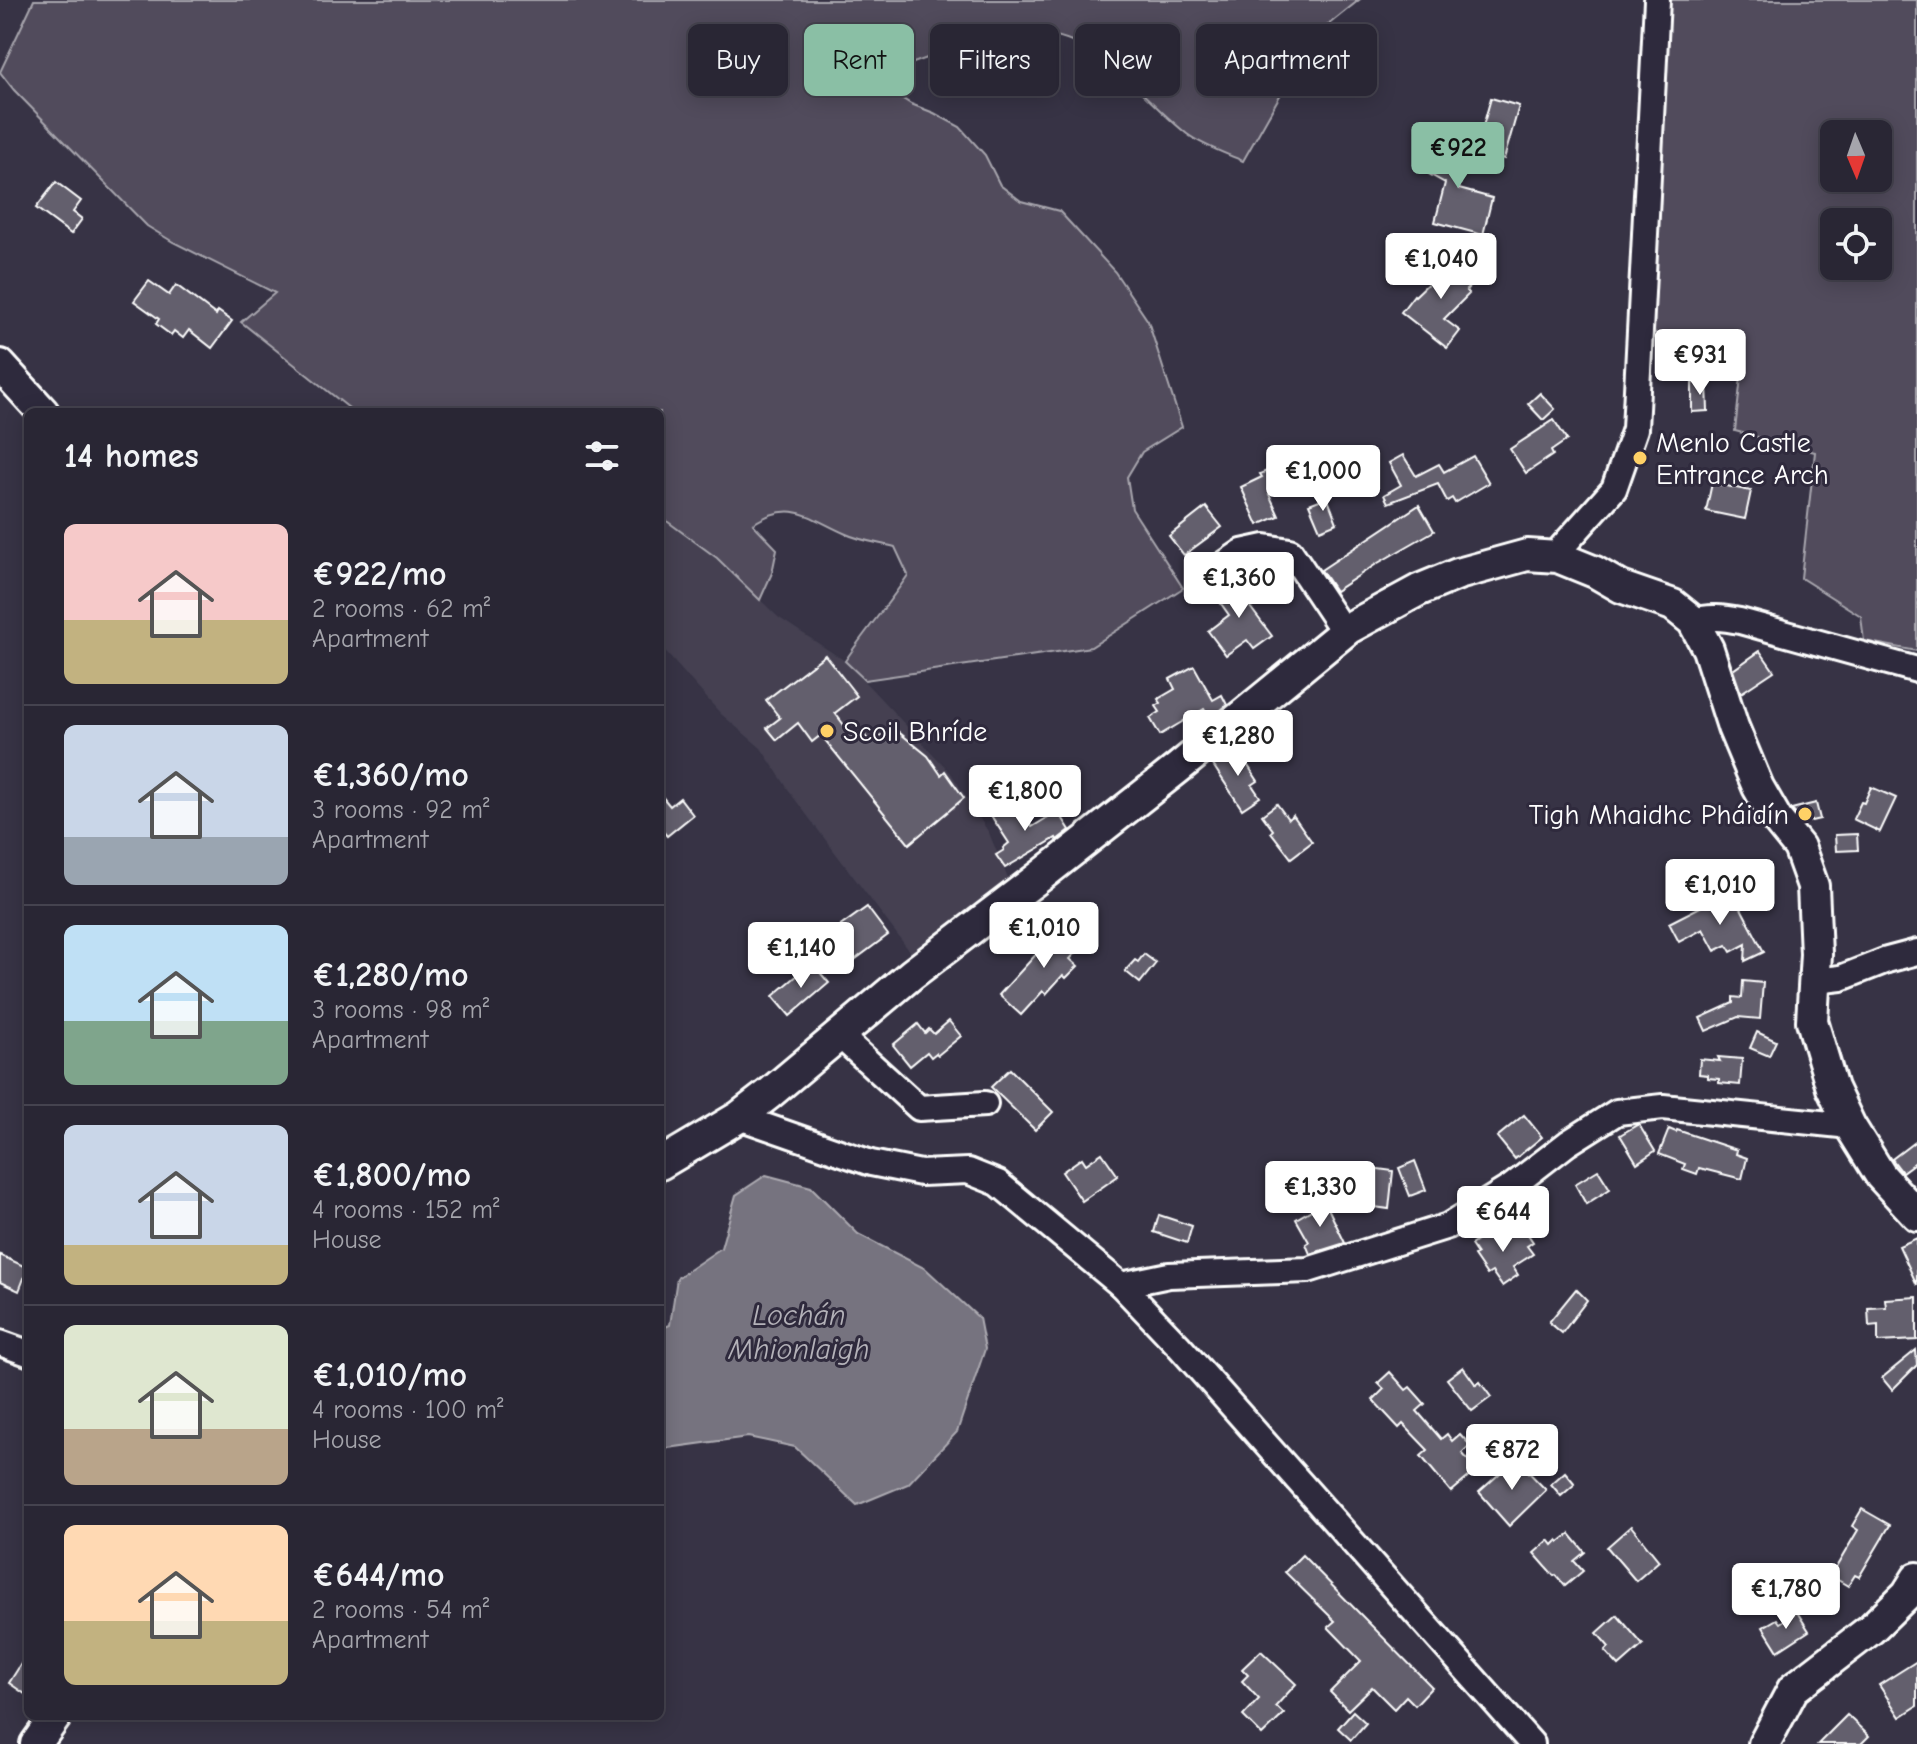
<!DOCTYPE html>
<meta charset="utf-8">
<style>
body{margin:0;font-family:"Comic Neue",sans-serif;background:#312e3c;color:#f1f3f6;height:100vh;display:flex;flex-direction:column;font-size:30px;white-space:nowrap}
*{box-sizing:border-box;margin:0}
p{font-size:26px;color:#a5a5ac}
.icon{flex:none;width:44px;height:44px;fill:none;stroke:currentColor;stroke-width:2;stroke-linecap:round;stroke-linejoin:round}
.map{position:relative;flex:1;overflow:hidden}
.sheet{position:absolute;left:24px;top:408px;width:640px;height:1312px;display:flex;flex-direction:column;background:#292634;border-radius:12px;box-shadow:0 4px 20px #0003,0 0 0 2px #45434f}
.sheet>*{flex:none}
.banner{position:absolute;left:688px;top:24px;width:760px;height:72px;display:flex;gap:16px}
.needle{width:52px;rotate:178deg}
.controls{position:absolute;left:1820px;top:120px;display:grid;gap:16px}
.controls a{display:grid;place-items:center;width:72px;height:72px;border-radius:12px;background:#292634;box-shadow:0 4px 20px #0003,0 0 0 2px #45434f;font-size:40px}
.price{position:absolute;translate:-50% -68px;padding:0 18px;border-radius:8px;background:#fff;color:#222;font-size:26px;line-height:52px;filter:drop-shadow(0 2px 4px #0008)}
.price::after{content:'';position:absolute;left:50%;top:48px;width:24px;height:18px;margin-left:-12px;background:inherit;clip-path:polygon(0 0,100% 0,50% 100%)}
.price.current{background:#8abfa5;color:#111}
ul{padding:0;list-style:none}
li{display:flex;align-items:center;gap:24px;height:200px;padding:0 40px}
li+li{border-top:2px solid #45434f}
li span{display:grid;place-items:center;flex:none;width:224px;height:160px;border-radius:12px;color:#555}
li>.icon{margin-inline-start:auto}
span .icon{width:96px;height:96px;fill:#fffc;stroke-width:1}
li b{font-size:34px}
h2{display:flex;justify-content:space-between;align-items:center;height:96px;padding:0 40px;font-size:34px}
.pill{padding:0 28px;border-radius:12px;background:#292634;box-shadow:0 4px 20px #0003,0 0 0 2px #45434f;font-size:28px;line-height:72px}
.pill.current{background:#8abfa5;color:#111}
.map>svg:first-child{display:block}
</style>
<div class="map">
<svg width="1917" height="1744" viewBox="0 0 1917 1744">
<rect width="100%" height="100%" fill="#373345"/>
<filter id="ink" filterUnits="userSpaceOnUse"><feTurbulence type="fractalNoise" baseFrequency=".0125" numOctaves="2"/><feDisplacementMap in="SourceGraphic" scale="16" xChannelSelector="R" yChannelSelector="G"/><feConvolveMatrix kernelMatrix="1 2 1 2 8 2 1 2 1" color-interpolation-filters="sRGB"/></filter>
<g filter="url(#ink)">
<polygon fill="#444051" points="660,516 717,558 778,617 845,661 951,773 989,833 1009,881 914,957 794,798 761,748 721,714 660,646"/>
<g fill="#514c5c" stroke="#a8a6ae" stroke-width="2" fill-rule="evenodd">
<path d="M34,0H1359L1313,37L1243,161C1225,153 1203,146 1187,134C1143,100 1096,32 1036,34C1029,34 1020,39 1013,42L1001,63L986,76L956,63L927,58L908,65L889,63L874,73L881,85L911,104L934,113L960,127L985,155L1000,185L1021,201L1059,211L1115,272L1148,321L1182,427L1142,452L1127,477L1132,509L1183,588L1091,647L865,680L845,661C865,631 888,605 908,575L895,547C879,543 861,541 846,534C809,518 792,498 753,524L777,549L772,573L760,600L717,558L660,516V412H354L241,322L275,293L173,242L147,226L14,90L0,72Z"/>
<path d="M1669,0H1917V651L1864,641L1861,616L1801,578L1815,452L1735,431L1745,340L1645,332ZM1834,134H1878V178H1834ZM1834,222H1878V266H1834Z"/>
</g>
<polygon fill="#76737f" stroke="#adabb2" stroke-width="2" points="766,1175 811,1187 858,1234 926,1269 979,1318 985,1349 957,1432 908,1484 857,1505 795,1447 748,1437 660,1449 660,1329 670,1325 677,1278 721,1248 736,1195"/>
<g fill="#635f6d" stroke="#fff" stroke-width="2">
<polygon points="1491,98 1519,106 1504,159 1476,151"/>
<polygon points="1439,137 1471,146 1459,189 1492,198 1483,235 1435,222 1445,183 1429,174"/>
<polygon points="56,182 81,201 73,212 82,219 71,234 36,208"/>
<polygon points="1457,256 1478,278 1466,290 1469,294 1444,319 1460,331 1447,348 1401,312 1414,295 1415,296"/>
<polygon points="149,281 169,295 176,285 216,315 218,311 232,321 212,348 189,330 183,338 174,331 171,335 156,324 159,319 134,301"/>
<polygon points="1692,383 1707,383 1708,411 1692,412"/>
<polygon points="1540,393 1555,409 1543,420 1528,404"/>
<polygon points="1554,420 1567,440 1551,451 1553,455 1526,473 1510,449"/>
<polygon points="1403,455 1416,476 1439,464 1444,472 1473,456 1489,483 1455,503 1452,498 1447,501 1438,484 1388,503 1384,495 1401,485 1389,463"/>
<polygon points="1283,464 1292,484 1269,494 1279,516 1258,525 1241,487 1262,477 1260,474"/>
<polygon points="1712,483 1751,491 1745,519 1706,511"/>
<polygon points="1327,497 1337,523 1320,530 1309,504"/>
<polygon points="1419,505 1434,531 1378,563 1335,591 1321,570"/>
<polygon points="1206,507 1222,527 1184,555 1169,536"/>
<polygon points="1247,576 1257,589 1244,599 1272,636 1254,649 1247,640 1226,655 1208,631 1229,615 1217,598"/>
<polygon points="1760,651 1774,671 1741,693 1733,670"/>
<polygon points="825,655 857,696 835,713 853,737 862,731 868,740 896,730 928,756 941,775 945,771 964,798 909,844 821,735 812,742 798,723 777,740 767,728 780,718 766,700"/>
<polygon points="1194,666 1213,700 1222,695 1227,705 1210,719 1204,709 1160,735 1150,718 1160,712 1156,706 1161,703 1158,699 1175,689 1170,679"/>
<polygon points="1237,749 1258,781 1252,785 1260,797 1242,809 1213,765"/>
<polygon points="1871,787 1896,798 1880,832 1853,819 1861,802 1864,803"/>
<polygon points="660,794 670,806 680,798 693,815 667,836 660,828"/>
<polygon points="1001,803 1008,813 1018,806 1032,827 1058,811 1070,830 1057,840 1056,838 1005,868 996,855 1004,850 1003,848 1009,843 988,811"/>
<polygon points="1816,803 1820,819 1803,823 1791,809"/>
<polygon points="1277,804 1288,819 1293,815 1312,842 1291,858 1271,832 1273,830 1262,815"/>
<polygon points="1857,834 1858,850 1836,851 1835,835"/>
<polygon points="1733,893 1764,952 1745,961 1746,944 1731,952 1727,945 1715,951 1703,929 1679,942 1669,923 1706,904 1707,906"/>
<polygon points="867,907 888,935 849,964 828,935"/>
<polygon points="1062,922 1081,940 1077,944 1081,947 1070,959 1078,966 1066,978 1063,975 1046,994 1043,991 1021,1015 999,995 1051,938 1049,935"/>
<polygon points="1144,954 1156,963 1140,983 1125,971 1135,960 1138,962"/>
<polygon points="812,963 829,983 790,1016 773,996"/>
<polygon points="1743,981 1763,983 1760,1019 1738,1017 1706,1031 1700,1018 1733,1003 1733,997 1742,998"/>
<polygon points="949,1021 961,1036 938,1055 936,1053 931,1057 927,1052 910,1066 893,1045 918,1024 925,1033 929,1029 934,1034"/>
<polygon points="1757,1032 1776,1041 1769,1056 1750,1048"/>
<polygon points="1718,1057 1742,1059 1740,1085 1719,1083 1719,1079 1708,1078 1708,1075 1699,1074 1700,1059 1720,1061"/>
<polygon points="1010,1069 1053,1112 1035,1130 991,1087"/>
<polygon points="1524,1115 1542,1137 1515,1159 1497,1137"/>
<polygon points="1637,1125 1639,1125 1655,1151 1637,1163 1620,1135"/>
<polygon points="1669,1129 1676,1132 1677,1130 1737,1150 1736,1154 1747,1158 1742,1179 1699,1168 1697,1174 1683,1169 1685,1164 1659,1154"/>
<polygon points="1917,1140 1917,1161 1902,1172 1892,1159"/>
<polygon points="1102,1153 1118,1176 1082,1201 1062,1172 1082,1158 1086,1164"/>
<polygon points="1415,1161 1426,1190 1410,1196 1399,1168"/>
<polygon points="1371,1168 1393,1171 1389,1209 1345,1203 1347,1187 1362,1189 1364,1179 1369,1180"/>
<polygon points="1598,1170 1610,1189 1586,1204 1575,1184"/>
<polygon points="1325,1202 1345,1243 1310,1254 1306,1244 1309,1242 1296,1219"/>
<polygon points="1159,1215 1192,1226 1187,1243 1154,1232"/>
<polygon points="1521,1224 1533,1242 1527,1246 1533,1254 1513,1267 1518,1275 1502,1286 1492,1272 1487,1275 1474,1256 1477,1254 1471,1245 1488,1233 1494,1242"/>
<polygon points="1917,1238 1917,1285 1899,1246"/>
<polygon points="0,1255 28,1268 19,1291 0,1282"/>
<polygon points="1576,1289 1587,1300 1562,1333 1549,1322"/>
<polygon points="1917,1297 1917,1340 1878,1342 1878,1325 1869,1326 1868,1308 1886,1307 1885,1299"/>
<polygon points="1916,1350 1917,1365 1892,1390 1882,1378"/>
<polygon points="1463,1367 1476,1385 1480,1382 1491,1397 1472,1411 1447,1379"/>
<polygon points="1390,1372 1406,1390 1410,1387 1425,1404 1417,1411 1441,1439 1447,1434 1452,1441 1460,1434 1470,1445 1462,1453 1477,1470 1451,1492 1421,1456 1428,1450 1403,1424 1399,1428 1373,1400 1384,1389 1378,1383"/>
<polygon points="1516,1459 1546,1490 1509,1526 1479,1492"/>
<polygon points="1565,1472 1575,1484 1561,1496 1551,1484"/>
<polygon points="1862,1509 1890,1525 1859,1577 1855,1575 1848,1586 1831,1576 1858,1530 1852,1526"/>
<polygon points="1631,1526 1659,1561 1636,1581 1607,1547"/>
<polygon points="1570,1534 1585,1552 1574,1561 1583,1571 1565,1586 1556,1575 1554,1576 1534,1553 1549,1540 1553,1545 1558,1540 1560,1542"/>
<polygon points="1302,1555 1432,1687 1415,1705 1406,1696 1394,1709 1372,1687 1348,1710 1330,1692 1361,1661 1328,1627 1335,1621 1285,1572"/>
<polygon points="1797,1612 1809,1631 1778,1651 1763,1627 1777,1619 1780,1623"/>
<polygon points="1617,1615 1643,1645 1619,1666 1605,1651 1609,1647 1597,1633"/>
<polygon points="1261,1651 1296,1684 1276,1706 1284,1714 1262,1735 1243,1716 1259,1699 1242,1681 1248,1675 1242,1669"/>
<polygon points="28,1653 28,1696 9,1683"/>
<polygon points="1917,1661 1917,1706 1900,1717 1879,1685"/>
<polygon points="1353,1711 1366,1723 1351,1740 1338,1728"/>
<polygon points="1847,1715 1869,1736 1861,1744 1818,1744"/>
</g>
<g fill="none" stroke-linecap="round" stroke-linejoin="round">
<defs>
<g id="minor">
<polyline points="1558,557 1562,547 1614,489 1635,429 1657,0"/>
<polyline points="1210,574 1242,552 1265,547 1290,551 1344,632"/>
<path d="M1693,621C1709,616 1724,618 1740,621L1917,670"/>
<polyline points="1815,981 1841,978 1887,960 1917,952"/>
<polyline points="839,1035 919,1108 985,1104"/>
<polyline points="739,1117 871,1163 921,1173 968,1171 998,1183 1121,1285 1178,1345 1532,1744"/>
<polyline points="1121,1285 1169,1275 1308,1270 1448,1226 1511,1187 1568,1143 1617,1112 1663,1107 1850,1126"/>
<polyline points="0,1343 28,1353"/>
</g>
<g id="tertiary">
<polyline points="0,365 43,412"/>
<polyline points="660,1164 739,1117 769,1094 912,974 1042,875 1178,768 1349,628 1419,590 1458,574 1527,555 1558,557 1595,572 1621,587 1673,605 1693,621 1708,649 1733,727 1758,787 1777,820 1799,847 1813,886 1816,954 1812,1021 1832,1088 1850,1126 1881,1176 1917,1215"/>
<polyline points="36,1744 56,1716"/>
<polyline points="1764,1744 1793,1689 1871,1629 1907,1594 1917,1578"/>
</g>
</defs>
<use href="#minor" stroke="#fff" stroke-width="30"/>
<use href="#tertiary" stroke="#fff" stroke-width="36"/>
<use href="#minor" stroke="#2f2a3d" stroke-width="24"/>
<use href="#tertiary" stroke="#2f2a3d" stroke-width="30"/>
</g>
</g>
<g fill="#ffd166" stroke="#2f2a3d" stroke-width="3">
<circle cx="1640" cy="458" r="8"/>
<circle cx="827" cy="731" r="8"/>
<circle cx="1805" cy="814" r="8"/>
</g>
<g text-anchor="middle" stroke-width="6" stroke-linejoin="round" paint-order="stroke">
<g font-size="28" fill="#fff" stroke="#2f2a3d" text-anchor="start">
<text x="1656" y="452">Menlo Castle<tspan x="1656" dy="32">Entrance Arch</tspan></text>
<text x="843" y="741">Scoil Bhríde</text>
<text x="1789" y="824" text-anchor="end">Tigh Mhaidhc Pháidín</text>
</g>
<g font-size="30" font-style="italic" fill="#b4b2b9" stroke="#2f2a3d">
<text x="799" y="1325">Lochán<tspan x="799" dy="34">Mhionlaigh</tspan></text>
</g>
</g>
</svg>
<div class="controls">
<a><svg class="needle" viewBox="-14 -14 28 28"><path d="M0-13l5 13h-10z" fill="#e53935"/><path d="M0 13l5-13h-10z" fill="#a5a5ac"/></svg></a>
<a><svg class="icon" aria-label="locate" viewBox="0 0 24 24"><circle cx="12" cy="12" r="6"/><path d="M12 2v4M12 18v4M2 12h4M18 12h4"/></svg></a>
</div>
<b class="price current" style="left:1458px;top:190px">€922</b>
<b class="price" style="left:1441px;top:301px">€1,040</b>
<b class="price" style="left:1700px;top:397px">€931</b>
<b class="price" style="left:1323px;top:513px">€1,000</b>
<b class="price" style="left:1239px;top:620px">€1,360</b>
<b class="price" style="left:1238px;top:778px">€1,280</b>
<b class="price" style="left:1025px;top:833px">€1,800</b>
<b class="price" style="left:1720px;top:927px">€1,010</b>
<b class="price" style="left:1044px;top:970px">€1,010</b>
<b class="price" style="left:801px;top:990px">€1,140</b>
<b class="price" style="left:1320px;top:1229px">€1,330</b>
<b class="price" style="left:1503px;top:1254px">€644</b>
<b class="price" style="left:1512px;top:1492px">€872</b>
<b class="price" style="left:1786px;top:1631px">€1,780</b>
<div class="banner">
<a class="pill">Buy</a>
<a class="pill current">Rent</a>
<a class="pill">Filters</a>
<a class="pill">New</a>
<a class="pill">Apartment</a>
</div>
<section class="sheet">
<h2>14 homes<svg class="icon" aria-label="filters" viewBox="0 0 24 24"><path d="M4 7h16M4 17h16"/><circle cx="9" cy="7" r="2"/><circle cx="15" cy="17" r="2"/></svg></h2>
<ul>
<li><span style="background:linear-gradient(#f6c9c9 60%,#c2b280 0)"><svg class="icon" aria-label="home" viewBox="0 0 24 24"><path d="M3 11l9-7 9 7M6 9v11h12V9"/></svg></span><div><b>€922/mo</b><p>2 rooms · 62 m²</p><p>Apartment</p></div></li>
<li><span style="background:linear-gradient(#c9d6e8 70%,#9aa5b1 0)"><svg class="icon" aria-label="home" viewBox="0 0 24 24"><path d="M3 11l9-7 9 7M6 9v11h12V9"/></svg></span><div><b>€1,360/mo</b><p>3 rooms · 92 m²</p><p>Apartment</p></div></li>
<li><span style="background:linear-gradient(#bfe0f5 60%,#7fa58c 0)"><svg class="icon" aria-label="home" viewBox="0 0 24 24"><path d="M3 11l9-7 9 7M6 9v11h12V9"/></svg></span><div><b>€1,280/mo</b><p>3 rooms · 98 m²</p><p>Apartment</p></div></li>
<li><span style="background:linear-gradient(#c9d6e8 75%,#c2b280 0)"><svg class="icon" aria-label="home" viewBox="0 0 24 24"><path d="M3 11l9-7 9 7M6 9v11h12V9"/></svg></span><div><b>€1,800/mo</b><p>4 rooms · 152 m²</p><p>House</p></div></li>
<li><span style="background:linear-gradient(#dfe7d0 65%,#b9a48a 0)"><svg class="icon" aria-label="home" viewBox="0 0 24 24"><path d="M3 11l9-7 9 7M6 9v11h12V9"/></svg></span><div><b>€1,010/mo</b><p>4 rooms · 100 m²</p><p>House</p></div></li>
<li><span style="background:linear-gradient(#ffd9b3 60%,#c2b280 0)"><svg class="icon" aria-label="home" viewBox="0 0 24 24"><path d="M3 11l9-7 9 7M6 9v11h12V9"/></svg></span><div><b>€644/mo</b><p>2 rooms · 54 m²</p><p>Apartment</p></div></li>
</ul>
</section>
</div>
